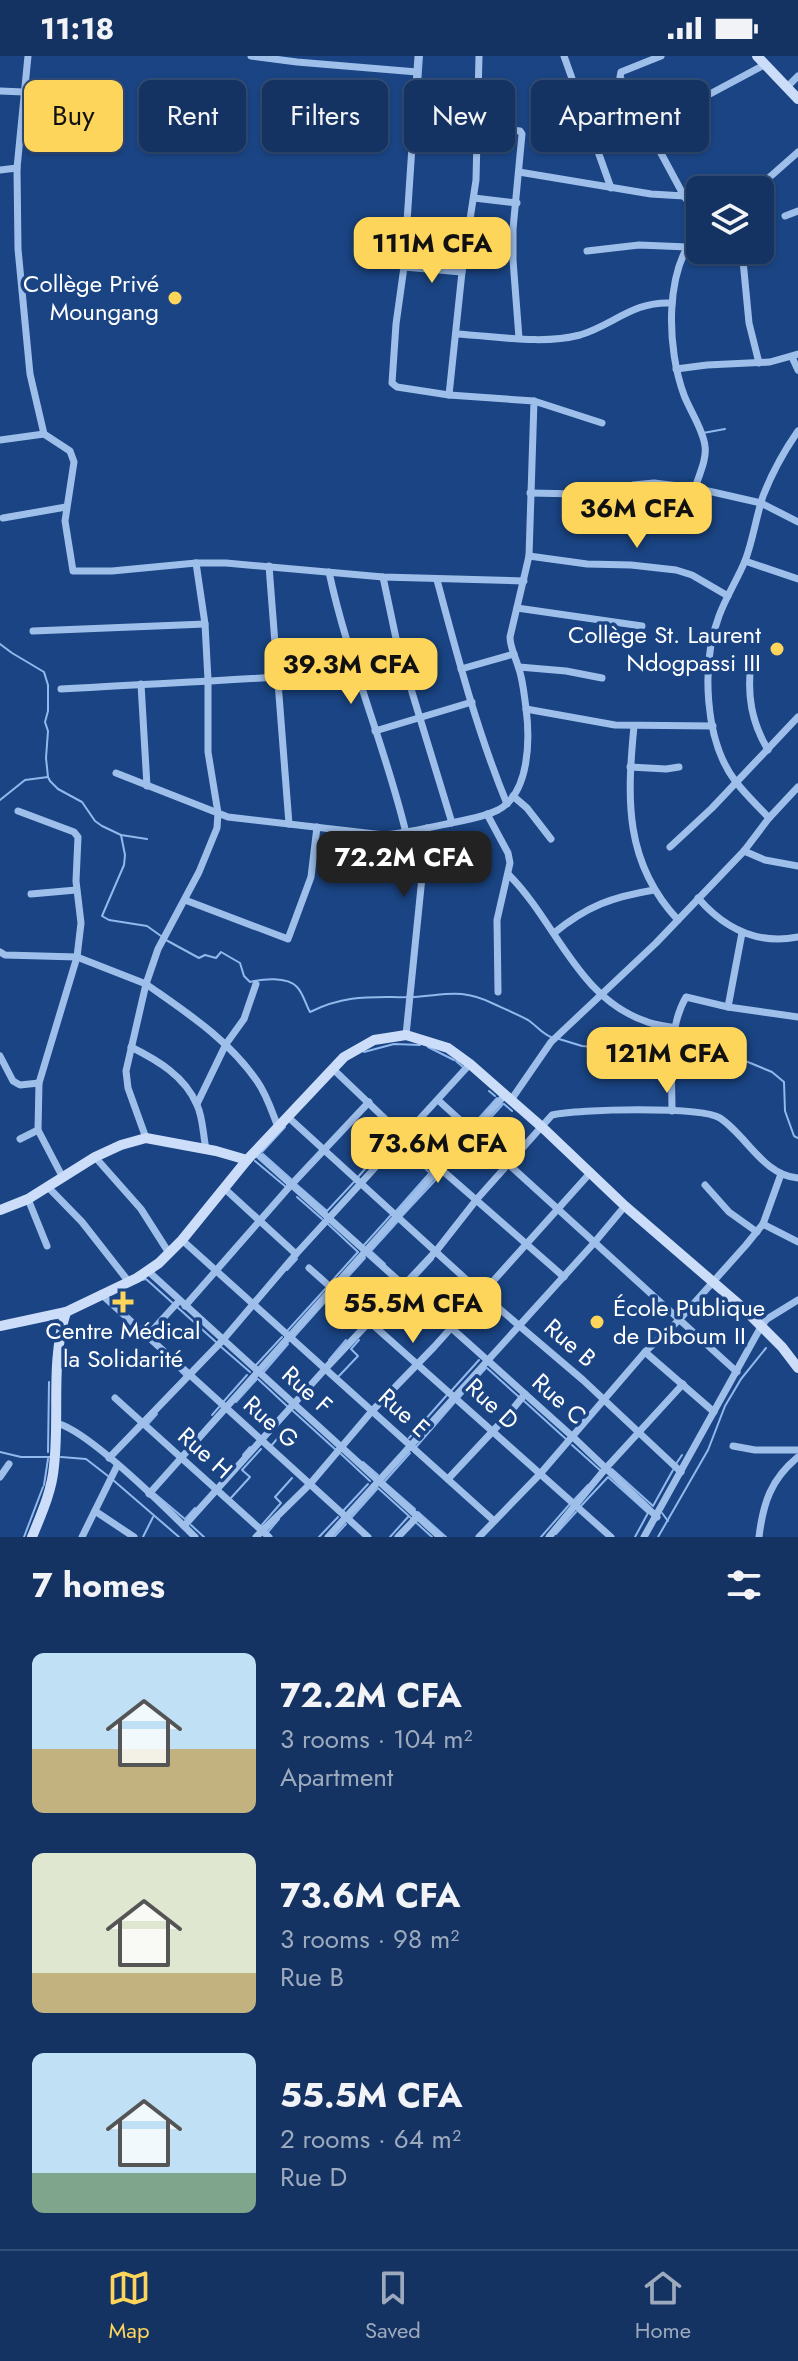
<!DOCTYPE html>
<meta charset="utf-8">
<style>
body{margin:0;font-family:Jost,sans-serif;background:#1d3b68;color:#f1f3f6;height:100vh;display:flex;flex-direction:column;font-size:30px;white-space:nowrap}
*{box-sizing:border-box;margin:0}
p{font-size:26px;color:#9daabe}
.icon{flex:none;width:44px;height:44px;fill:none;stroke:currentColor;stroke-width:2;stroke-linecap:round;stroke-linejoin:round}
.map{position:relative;height:1481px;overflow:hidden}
.drawer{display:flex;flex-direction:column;background:#143362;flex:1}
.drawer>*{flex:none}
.guide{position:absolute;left:24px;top:24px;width:750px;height:72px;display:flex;gap:16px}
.controls{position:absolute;left:686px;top:120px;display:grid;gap:16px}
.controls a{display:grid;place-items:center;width:88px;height:88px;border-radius:12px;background:#143362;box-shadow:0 2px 6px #0004,0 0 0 2px #334e77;font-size:40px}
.price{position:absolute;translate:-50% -68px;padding:0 18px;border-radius:16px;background:#fdd55b;color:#111;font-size:26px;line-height:52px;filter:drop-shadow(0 2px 4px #0008)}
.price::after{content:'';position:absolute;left:50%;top:48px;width:24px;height:18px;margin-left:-12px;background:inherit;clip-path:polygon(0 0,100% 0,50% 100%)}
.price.current{background:#222;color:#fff}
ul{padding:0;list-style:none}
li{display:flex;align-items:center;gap:24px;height:200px;padding:0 32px}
li span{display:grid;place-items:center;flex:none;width:224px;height:160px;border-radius:12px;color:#555}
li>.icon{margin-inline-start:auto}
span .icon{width:96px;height:96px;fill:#fffc;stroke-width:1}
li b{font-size:34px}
h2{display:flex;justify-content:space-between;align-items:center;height:96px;padding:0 32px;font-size:34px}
.pill{padding:0 28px;border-radius:12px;background:#143362;box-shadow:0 2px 6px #0004,0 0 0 2px #334e77;font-size:28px;line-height:72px}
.pill.current{background:#fdd55b;color:#111}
.status{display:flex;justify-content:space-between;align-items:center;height:56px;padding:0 40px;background:#143362;direction:ltr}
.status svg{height:22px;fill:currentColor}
.menu{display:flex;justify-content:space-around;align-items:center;height:112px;border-top:2px solid #334e77;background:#143362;font-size:22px;color:#9daabe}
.menu a{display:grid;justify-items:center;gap:4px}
.menu .current{color:#fdd55b}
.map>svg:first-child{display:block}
</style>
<div class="status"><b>11:18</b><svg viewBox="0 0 49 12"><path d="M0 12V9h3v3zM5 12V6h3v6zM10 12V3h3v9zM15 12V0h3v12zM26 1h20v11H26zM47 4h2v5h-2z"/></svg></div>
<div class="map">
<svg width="798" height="1481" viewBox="0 0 798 1481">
<rect width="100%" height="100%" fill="#1a4483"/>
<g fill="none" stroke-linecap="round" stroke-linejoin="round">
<g stroke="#92b9ed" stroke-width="2">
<polyline points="420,29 422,0"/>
<polyline points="582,62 583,68"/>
<polyline points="703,377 725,373"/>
<polyline points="0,588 12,597 44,616 48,629 48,655 45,666 48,675 46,702 48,721 50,725 58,733 82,746 95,765 102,770 121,779 147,783"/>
<polyline points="0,744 25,724 48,721"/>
<polyline points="121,779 125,799 124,809 102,860 109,864 147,870 161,880"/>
<path d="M166,884L199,902L205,899L216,902L221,896L240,907L244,920L250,926C262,923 287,920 297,931C303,937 306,949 310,956C349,937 374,942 414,941C447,939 461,932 494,948C505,953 517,958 528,964C537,970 542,978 553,982"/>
<polyline points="559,983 582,990 667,998"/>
<polyline points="428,991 454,1004"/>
<polyline points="364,996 394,988 420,989"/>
<polyline points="674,999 682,1000 709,990 772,1016 784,1026 785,1055 794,1080 798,1082"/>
<polyline points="456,1005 463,1011"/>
<polyline points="489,1035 495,1040"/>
<polyline points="504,1048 512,1055"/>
<polyline points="471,1071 497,1042"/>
<polyline points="477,1077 503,1048"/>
<polyline points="262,1096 285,1071"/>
<polyline points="263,1098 291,1123"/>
<polyline points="411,1100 430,1117"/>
<polyline points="255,1105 286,1131"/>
<polyline points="439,1106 466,1076"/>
<polyline points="446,1112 470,1085"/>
<polyline points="358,1121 393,1081 377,1066"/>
<polyline points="296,1128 327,1155"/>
<polyline points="297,1141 322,1163"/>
<polyline points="327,1155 354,1126"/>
<polyline points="396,1155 434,1112"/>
<polyline points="401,1161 442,1117"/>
<polyline points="328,1168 358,1196"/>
<polyline points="364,1189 391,1159"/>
<polyline points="371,1195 399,1164"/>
<polyline points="372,1196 385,1208"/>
<polyline points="287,1214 297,1203"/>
<polyline points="142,1224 146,1223 216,1286"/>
<polyline points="331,1226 358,1196"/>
<polyline points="409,1229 433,1203"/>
<polyline points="338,1232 365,1202"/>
<polyline points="407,1240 425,1256"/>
<polyline points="288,1274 327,1231"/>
<polyline points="293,1282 334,1236"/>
<polyline points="220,1290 250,1316"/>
<polyline points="329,1304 346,1284"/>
<polyline points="173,1308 185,1320"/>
<polyline points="256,1309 282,1281"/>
<polyline points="487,1312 519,1341"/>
<polyline points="263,1317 288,1288"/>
<polyline points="338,1321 358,1300 351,1293 359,1284"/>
<polyline points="258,1323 288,1351"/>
<polyline points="452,1334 479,1304"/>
<polyline points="458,1343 486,1312"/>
<polyline points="224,1345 247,1319"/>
<polyline points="524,1345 567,1384"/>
<polyline points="236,1346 257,1323"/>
<polyline points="293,1355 336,1394"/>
<polyline points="212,1359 220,1350"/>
<polyline points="148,1368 157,1358"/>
<polyline points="409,1382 447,1339"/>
<polyline points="572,1389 601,1415"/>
<polyline points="271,1390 283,1376"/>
<polyline points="416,1391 455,1346"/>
<polyline points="0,1396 21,1401 50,1401"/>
<polyline points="48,1396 49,1326"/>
<polyline points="341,1398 370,1425"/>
<polyline points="243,1399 250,1391"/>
<polyline points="61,1401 86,1403 108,1420"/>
<polyline points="363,1406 378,1419"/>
<polyline points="676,1408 682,1399"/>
<polyline points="612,1413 653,1450 673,1414"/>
<polyline points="113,1424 179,1481"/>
<polyline points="385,1425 410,1397"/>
<polyline points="384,1426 415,1453"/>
<polyline points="44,1429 48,1403"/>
<polyline points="378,1432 432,1481"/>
<polyline points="154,1437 186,1464"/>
<polyline points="230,1443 250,1421 242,1414 261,1393"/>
<polyline points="573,1445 588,1429"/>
<polyline points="580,1451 608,1421 648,1457 635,1481"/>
<polyline points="342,1456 368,1428"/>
<polyline points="418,1456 446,1481"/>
<polyline points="662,1457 668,1465"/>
<polyline points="352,1461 377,1433"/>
<polyline points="186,1462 195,1452"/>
<polyline points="191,1469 204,1481"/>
<polyline points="261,1470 281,1447 275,1441 292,1422"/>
<polyline points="268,1476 279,1463"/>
<polyline points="556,1478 576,1456"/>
<polyline points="24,1481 43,1431"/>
<polyline points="143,1481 153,1461"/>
<polyline points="319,1481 338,1461"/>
<polyline points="334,1481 346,1468"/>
<polyline points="390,1481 408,1461"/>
<polyline points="541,1481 569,1449"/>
<polyline points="658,1481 708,1394 725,1350 741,1323 766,1292"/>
</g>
<g stroke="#9fbfeb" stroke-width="7">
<polyline points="28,0 17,112 18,193 30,318 44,378 70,395 74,406 65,465 73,515 112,515 196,507 226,507 383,521 524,525"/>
<polyline points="251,0 297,6 417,16"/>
<polyline points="564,0 611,132"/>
<polyline points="661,0 621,16 620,21 684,140 700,163"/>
<polyline points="787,31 798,20"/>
<polyline points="0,35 24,36"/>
<polyline points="680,54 764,9"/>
<polyline points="414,63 520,75 522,78 513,173 513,204 519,282"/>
<polyline points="0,114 17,112"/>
<polyline points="519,116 651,138 684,140"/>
<polyline points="755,134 798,96"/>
<polyline points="474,142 517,147"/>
<polyline points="785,160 798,155"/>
<polyline points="742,194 749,267 759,307"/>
<polyline points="587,195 639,189 688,191"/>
<polyline points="404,211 462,216"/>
<path d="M456,278C496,280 541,289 580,279C614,269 632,245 672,247"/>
<polyline points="792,301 798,314"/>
<polyline points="676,313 707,309 770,306 798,298"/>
<polyline points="449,339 462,216 476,124 479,0"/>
<polyline points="534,345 602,367"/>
<polyline points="0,384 44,378"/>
<path d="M695,432C699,419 707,403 705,390C703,373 690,355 684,339C667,293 663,212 700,174"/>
<polyline points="530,437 579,438 608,442 633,429 654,427 695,432 761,447 798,466"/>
<polyline points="3,462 66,451"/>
<polyline points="529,500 587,508 631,509 676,514 692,519 728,540"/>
<polyline points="745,505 798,523"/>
<path d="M196,507L205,568L208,624V696L218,757L217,772L199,816L158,893L146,928C187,957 228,983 257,1025C267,1039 272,1056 278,1071"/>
<polyline points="269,510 289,768"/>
<path d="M329,516C348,605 385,689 406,777"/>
<polyline points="383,521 397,587 452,767"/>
<path d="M437,524C457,599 477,675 507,748"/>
<polyline points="517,552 642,570"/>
<polyline points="33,575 205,568"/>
<path d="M751,606C747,639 751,665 768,694"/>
<polyline points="519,611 566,615 602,622"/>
<polyline points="461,613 514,598"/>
<polyline points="141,628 147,730"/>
<path d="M61,633C159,627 257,624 355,615"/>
<polyline points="526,653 615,669 713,670"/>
<path d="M634,670C627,743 624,806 678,864"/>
<polyline points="375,675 472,646"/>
<polyline points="630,711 666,713 679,711"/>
<path d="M116,717L228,761L384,779C407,777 428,772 451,767C466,764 484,761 498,754C530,737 530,683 526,652C524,638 523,623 518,610C515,600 510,591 510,581L529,500L534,345L449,339L397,331L392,327L396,268L404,211L418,0"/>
<polyline points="513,740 527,752 551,783"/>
<polyline points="18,755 74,776 78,781 76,825 81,867 77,901 39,1027 38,1074 62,1120"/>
<polyline points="487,758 508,797 510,807 497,864 498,936"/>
<path d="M769,762C758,750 746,739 736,726C704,685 701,607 719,560C726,541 737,524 745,505C753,484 756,461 763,440C772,417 784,395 798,375"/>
<polyline points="670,791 712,752 798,661"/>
<polyline points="744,795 765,804 798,810"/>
<path d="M509,819C556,866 577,941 645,965C654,969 665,970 675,972"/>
<polyline points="31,838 76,834"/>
<path d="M698,842C724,872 757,889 798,881"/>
<polyline points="185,844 288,883 311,821 317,771"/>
<path d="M554,877C587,850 612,841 654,834"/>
<polyline points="0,896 5,899 77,901 146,928 126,1015 128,1032 146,1082"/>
<polyline points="728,951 742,877"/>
<polyline points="406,979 427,772"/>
<path d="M131,991C157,1004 185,1020 197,1049C203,1061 203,1079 206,1093"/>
<polyline points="0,1000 13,1025 20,1029 39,1027"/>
<polyline points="333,1013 403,1080 564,1221"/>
<polyline points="438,1044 737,1316"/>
<polyline points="511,1044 551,986 656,887 744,795 769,762 798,731"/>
<polyline points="197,1048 226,988 244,963 256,928"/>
<path d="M672,1055C672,1018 667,974 686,941L728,951L798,961"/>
<polyline points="288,1061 481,1237 583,1324 681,1416"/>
<polyline points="20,1083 38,1074"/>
<polyline points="255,1096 573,1381 657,1461"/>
<polyline points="95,1101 141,1153 169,1197"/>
<polyline points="705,1129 729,1156 757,1176"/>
<polyline points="47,1130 82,1166 129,1226"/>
<polyline points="225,1133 296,1198"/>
<polyline points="28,1143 47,1190"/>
<polyline points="763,1168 798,1186"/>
<polyline points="182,1184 493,1464"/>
<polyline points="309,1212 611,1481"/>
<polyline points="148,1215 440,1481"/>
<polyline points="101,1238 368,1481"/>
<polyline points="185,1250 291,1129 369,1046"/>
<polyline points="146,1281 179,1245"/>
<polyline points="645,1296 714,1356"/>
<polyline points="115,1342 269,1481"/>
<path d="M55,1367C85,1371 170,1456 195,1481"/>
<polyline points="733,1390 755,1394 798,1394"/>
<polyline points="109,1402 222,1285 296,1198 470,1008"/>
<polyline points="0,1421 9,1408"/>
<polyline points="448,1423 507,1360 525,1338"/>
<polyline points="149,1438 505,1039"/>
<polyline points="95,1455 134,1481"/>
<path d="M184,1470L326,1312L437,1194L477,1143L552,1059C577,1053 701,1050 720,1062C747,1080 763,1119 798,1122"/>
<polyline points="82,1481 117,1410"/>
<polyline points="256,1481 310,1428 372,1355 434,1291 591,1116"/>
<polyline points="328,1481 594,1187 625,1150"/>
<polyline points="398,1481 418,1460"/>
<polyline points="479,1481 540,1418 645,1296 679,1264 746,1189 763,1168 781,1118"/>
<polyline points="549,1481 606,1412 683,1328"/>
<polyline points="644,1481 762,1269 767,1263 798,1244"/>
<path d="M759,1481C763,1447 771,1423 798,1401"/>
</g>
<g stroke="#cbddf8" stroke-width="10">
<polyline points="757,0 798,43"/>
<polyline points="0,1154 28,1143 95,1101 121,1089 146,1082 216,1095 247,1104"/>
<polyline points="0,1270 66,1256 137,1222 159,1207 182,1184 247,1104 344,1001 374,984 406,979 448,992 470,1008 543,1072 625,1150 742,1251 782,1291 798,1312"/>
<path d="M32,1481C41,1459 52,1435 54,1410C60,1358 50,1307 66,1256"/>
</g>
</g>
<g fill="#fdd55b" stroke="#1a4483" stroke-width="3">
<circle cx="175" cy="242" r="8"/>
<circle cx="777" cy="593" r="8"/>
<path d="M119 1234h8v8h8v8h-8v8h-8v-8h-8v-8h8z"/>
<circle cx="597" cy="1266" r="8"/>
</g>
<g text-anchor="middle" stroke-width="7" stroke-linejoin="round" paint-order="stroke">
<g font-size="24" fill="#fff" stroke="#1a4483" text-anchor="end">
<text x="159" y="236">Collège Privé<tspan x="159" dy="28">Moungang</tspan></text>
<text x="761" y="587">Collège St. Laurent<tspan x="761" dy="28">Ndogpassi III</tspan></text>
<text x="613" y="1260" text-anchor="start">École Publique<tspan x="613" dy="28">de Diboum II</tspan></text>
<text x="123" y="1283" text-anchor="middle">Centre Médical<tspan x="123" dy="28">la Solidarité</tspan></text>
</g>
<g font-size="24" fill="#fff" stroke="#1a4483">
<text transform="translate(570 1287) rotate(41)" y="8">Rue B</text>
<text transform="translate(307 1334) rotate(42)" y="8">Rue F</text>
<text transform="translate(559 1343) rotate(42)" y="8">Rue C</text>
<text transform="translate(492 1348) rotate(43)" y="8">Rue D</text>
<text transform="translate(404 1357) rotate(42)" y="8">Rue E</text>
<text transform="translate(271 1366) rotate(42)" y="8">Rue G</text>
<text transform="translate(205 1397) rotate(42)" y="8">Rue H</text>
</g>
</g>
</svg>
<div class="controls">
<a><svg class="icon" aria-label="layers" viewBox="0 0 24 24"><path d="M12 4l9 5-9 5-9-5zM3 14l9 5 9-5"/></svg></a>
</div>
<b class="price" style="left:432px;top:229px">111M CFA</b>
<b class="price" style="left:637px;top:494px">36M CFA</b>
<b class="price" style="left:351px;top:650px">39.3M CFA</b>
<b class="price current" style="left:404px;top:843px">72.2M CFA</b>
<b class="price" style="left:667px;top:1039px">121M CFA</b>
<b class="price" style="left:438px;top:1129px">73.6M CFA</b>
<b class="price" style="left:413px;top:1289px">55.5M CFA</b>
<div class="guide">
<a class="pill current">Buy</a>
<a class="pill">Rent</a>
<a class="pill">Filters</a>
<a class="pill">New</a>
<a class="pill">Apartment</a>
</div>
</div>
<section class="drawer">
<h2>7 homes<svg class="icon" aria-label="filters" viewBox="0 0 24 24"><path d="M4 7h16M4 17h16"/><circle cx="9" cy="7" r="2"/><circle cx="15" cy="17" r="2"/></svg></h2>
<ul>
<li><span style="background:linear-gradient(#bfe0f5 60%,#c2b280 0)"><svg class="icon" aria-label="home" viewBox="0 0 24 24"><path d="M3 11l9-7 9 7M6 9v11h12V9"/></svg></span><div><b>72.2M CFA</b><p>3 rooms · 104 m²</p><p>Apartment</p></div></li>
<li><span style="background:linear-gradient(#dfe7d0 75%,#c2b280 0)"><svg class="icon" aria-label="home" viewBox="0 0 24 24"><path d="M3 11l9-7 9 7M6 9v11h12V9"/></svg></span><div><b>73.6M CFA</b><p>3 rooms · 98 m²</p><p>Rue B</p></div></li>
<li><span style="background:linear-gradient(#bfe0f5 75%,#7fa58c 0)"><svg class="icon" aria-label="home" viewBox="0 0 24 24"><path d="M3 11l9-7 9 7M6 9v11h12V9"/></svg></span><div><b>55.5M CFA</b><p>2 rooms · 64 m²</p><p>Rue D</p></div></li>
</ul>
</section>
<nav class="menu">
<a class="current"><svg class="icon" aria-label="map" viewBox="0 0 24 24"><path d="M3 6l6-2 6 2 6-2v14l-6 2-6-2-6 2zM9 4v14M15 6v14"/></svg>Map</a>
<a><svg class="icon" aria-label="saved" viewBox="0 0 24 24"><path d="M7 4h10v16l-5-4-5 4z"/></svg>Saved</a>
<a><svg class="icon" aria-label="home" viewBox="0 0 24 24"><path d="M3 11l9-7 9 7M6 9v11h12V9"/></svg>Home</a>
</nav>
